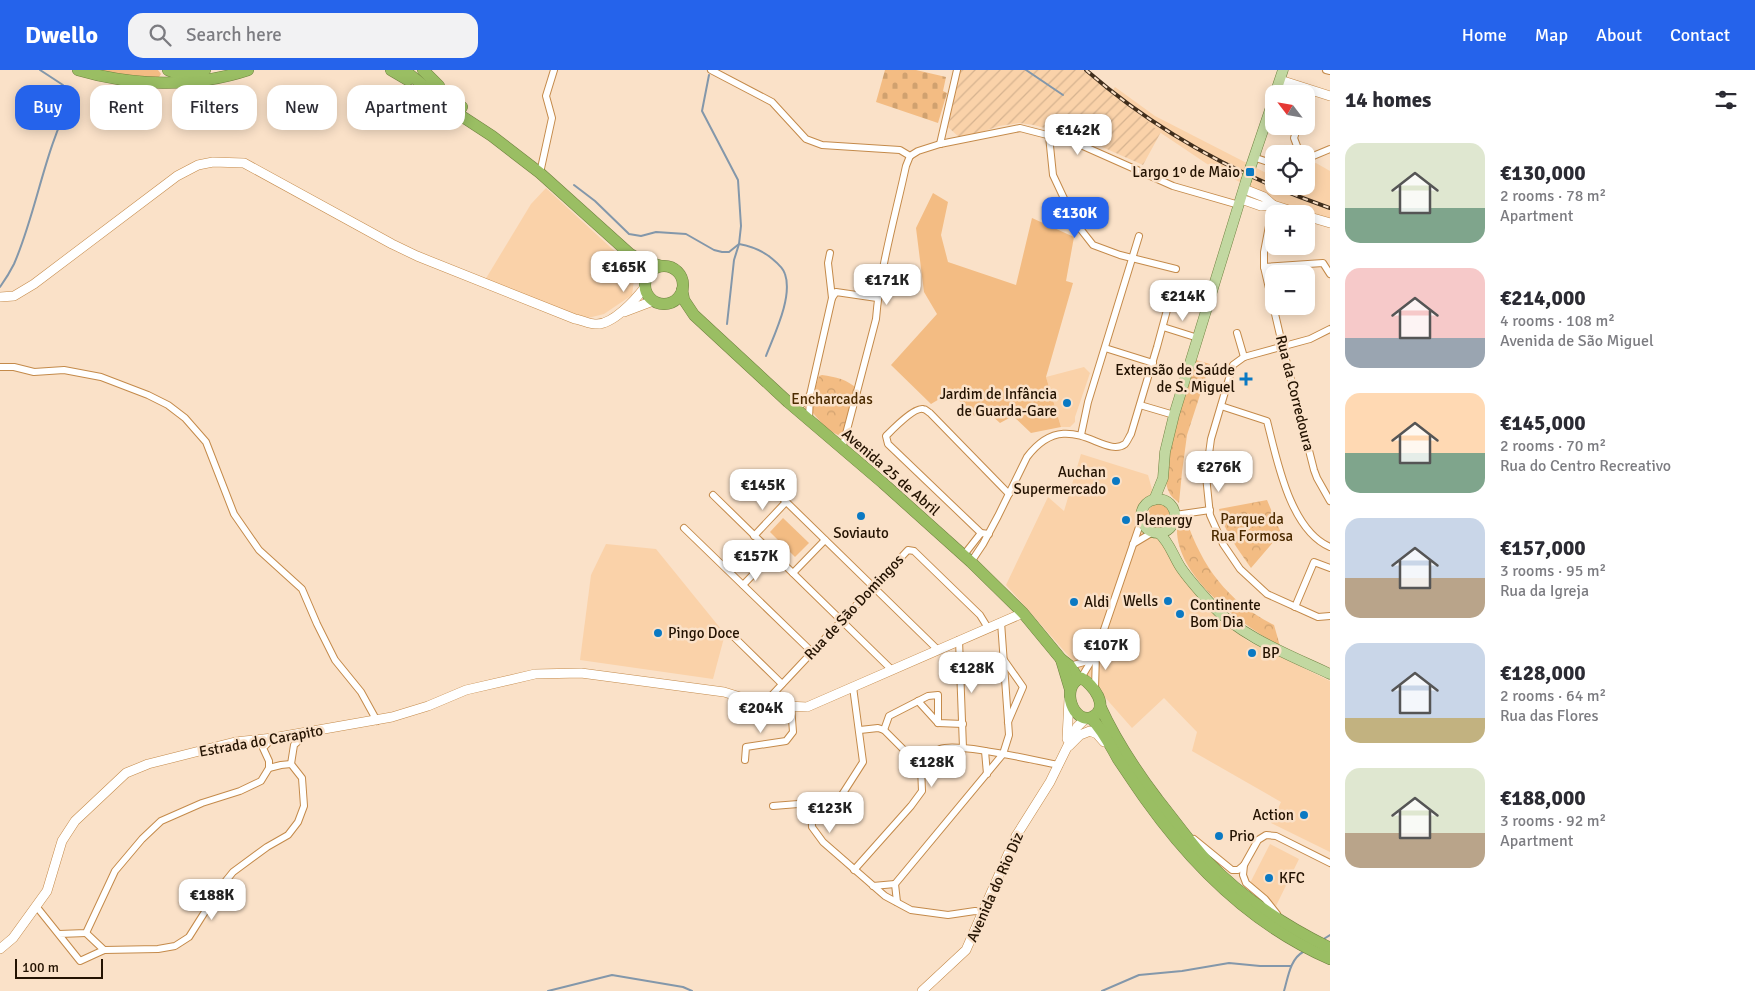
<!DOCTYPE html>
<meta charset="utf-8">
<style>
body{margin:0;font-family:Signika,sans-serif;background:#f2f2f3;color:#2b2b33;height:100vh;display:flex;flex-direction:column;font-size:19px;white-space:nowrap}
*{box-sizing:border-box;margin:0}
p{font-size:16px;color:#7c7c81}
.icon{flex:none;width:28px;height:28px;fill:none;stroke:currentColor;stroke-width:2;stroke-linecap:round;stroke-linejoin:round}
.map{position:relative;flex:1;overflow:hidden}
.drawer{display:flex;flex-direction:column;background:#fff;width:425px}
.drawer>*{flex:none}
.hud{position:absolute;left:15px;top:15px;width:475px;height:45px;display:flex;gap:10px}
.needle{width:32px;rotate:301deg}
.controls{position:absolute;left:1265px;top:15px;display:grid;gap:10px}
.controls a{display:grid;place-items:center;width:50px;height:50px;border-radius:10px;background:#fff;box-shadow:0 2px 12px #0003;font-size:25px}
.scale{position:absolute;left:15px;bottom:12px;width:88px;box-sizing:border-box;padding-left:5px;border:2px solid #231201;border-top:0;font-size:14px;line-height:18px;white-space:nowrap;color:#231201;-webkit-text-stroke:4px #fae1c8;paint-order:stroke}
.price{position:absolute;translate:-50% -42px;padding:0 11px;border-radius:10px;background:#fff;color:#222;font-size:16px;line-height:32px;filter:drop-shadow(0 1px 2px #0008)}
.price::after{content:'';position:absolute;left:50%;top:30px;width:15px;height:11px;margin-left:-8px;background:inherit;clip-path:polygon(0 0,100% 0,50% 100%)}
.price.on{background:#2563eb;color:#fff}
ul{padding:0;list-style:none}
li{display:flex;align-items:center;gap:15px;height:125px;padding:0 15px}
li span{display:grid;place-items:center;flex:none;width:140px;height:100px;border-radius:15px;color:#555}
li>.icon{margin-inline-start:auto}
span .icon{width:60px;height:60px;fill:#fffc;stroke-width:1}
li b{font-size:21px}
h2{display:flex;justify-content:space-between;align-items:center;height:60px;padding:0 15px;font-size:21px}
.pill{padding:0 18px;border-radius:15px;background:#fff;box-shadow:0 2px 12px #0003;font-size:18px;line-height:45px}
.pill.on{background:#2563eb;color:#fff}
header{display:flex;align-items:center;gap:30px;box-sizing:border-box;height:70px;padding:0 25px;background:#2563eb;color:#fff}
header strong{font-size:24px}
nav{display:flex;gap:28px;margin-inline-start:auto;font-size:18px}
.search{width:350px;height:45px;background:#f2f2f3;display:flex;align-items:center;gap:12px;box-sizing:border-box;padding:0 18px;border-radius:15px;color:#7c7c81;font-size:19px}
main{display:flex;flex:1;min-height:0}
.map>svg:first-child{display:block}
</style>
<header>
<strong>Dwello</strong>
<div class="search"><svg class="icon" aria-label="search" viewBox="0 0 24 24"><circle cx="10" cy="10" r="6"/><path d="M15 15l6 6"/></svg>Search here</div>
<nav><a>Home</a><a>Map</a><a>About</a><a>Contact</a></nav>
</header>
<main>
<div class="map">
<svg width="1330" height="921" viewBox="0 0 1330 921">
<defs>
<pattern id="industrial-furrows" width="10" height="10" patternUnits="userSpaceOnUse" patternTransform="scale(1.25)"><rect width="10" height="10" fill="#fad2a9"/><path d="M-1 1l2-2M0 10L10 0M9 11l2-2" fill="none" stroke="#d6b390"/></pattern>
<pattern id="cemetery-stones" width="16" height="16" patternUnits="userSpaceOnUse" patternTransform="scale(1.25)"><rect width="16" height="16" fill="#f3bc83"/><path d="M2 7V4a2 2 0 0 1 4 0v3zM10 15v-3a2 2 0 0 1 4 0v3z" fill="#d0a16f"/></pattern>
<pattern id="park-crowns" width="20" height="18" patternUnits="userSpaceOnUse" patternTransform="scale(1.25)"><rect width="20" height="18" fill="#f3bc83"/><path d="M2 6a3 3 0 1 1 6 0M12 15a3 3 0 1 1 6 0" fill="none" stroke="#d0a16f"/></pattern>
</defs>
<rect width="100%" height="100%" fill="#fae1c8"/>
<g fill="#fad2a9">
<polygon points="1115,17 1155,46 1274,107 1274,116 1306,116 1306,95 1316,93 1330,101 1330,150 1273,130 1210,96 1149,55 1111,23"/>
<polygon points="546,118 633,198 635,203 632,225 604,244 588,248 570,244 485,210 531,134"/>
<polygon points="1084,297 1090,303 1089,306 1075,347 1075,352 1070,357 1061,357 1046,307"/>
<polygon points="1081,384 1148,405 1169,480 1196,524 1218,550 1248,571 1330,611 1330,782 1271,753 1281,732 1192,681 1197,662 1164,628 1132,658 1006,515 1048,427 1064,441"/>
<polygon points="606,474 656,479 725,564 713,609 580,590 591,505"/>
<polygon points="1270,774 1299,789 1276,836 1250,813"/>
</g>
<polygon fill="url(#industrial-furrows)" points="960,0 1084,0 1111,23 1150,53 1150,55 1161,62 1143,95 1084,69 1034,55 1019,53 999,56 976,64 960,68 948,57"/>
<g fill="#f3bc83">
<polygon points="98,0 158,0 161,4 159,7 134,8"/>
<polygon points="933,123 948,132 941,165 948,192 1016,215 1032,148 1074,167 1066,211 1073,213 1046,307 1061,357 1031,363 1013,346 1000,353 990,344 979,340 974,346 951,322 931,334 891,295 937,244 924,222 916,158"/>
<circle cx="1159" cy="445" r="11"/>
<polygon points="783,448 809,473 795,487 770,462"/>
</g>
<polygon fill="url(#cemetery-stones)" points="885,0 916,0 946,7 943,21 947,23 938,53 876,32"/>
<g fill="url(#park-crowns)">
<path d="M1196,290L1210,294L1187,365L1182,402L1179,433C1175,429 1171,427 1169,422C1156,392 1186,321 1196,290Z"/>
<path d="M822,305C836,307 847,309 857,319L847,360L838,365C826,360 817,348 809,338L819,306Z"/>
<path d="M1267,430L1281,463L1251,498C1238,479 1224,462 1219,439Z"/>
<path d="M1186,449C1202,497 1228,532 1274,555L1280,576C1242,555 1176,507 1177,459Z"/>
</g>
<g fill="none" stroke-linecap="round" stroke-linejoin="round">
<g stroke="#8397aa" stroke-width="2">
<polyline points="1026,0 1063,25"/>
<polyline points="709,5 702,41 738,110 741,156 739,174 734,190 727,254"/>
<path d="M574,115L595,131L629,164L641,166L656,162L686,164L714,180L722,182H729L739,174C750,176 761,180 770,187C776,192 783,197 785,204C793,227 774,265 766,286"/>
<path d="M0,217C5,210 10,202 14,194C37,141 44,80 72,29L63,15L40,0"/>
<polyline points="1322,870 1330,865"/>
<polyline points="548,921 612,905 683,917 692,921"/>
<polyline points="1102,921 1139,905 1182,901 1229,893 1260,896 1291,896"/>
<path d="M1284,921C1288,908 1290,889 1303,882"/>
</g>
<defs>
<g id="street">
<polyline points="711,0 772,32 806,69 822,75 900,80 910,86"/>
<polyline points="1326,0 1330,1"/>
<polyline points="1298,56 1294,68 1300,84"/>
<polyline points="1049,66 1053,105 1075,152 1093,175 1120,185 1176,199"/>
<polyline points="940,74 957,0"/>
<polyline points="910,86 918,81 940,74 1020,58 1074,72 1173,116 1239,135"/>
<polyline points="1253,87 1274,94"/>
<polyline points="1306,89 1330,79"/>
<polyline points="540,103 552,48 546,26 554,0"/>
<polyline points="1273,135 1264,182 1264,197 1283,278 1314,400 1317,408 1330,431"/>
<polyline points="830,183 828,193 832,228"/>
<polyline points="1264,197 1323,193 1330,204"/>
<polyline points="1163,257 1198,268"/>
<polyline points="1330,259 1310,269 1244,287 1233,295 1211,369 1206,406 1210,445 1223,474 1240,499 1267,524 1318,547 1330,546"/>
<polyline points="1237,263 1244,287"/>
<polyline points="1105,278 1153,293"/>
<polyline points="0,297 14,297 34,302 64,300 101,307 148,325 168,335 185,348 206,372 234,444 259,480 302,519 317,554 335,590 361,622 377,651"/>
<polyline points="1140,335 1174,345"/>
<polyline points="792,336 802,334 810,325"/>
<path d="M1221,336L1267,351C1277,390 1290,460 1330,477"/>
<polyline points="809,349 810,325 832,228 836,222 877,228"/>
<polyline points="1081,365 1088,332 1139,166"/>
<path d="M842,379L876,249C880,198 895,147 906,96L910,86"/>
<polyline points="771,417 938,580"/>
<polyline points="713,425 892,600"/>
<polyline points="1175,445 1210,440"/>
<polyline points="684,458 812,582"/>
<path d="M989,464L981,463L888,374L886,366C892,360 914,337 923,339C926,339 928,342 930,343L1009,424"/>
<polyline points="754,466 786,432"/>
<polyline points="1133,474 1153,462"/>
<polyline points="963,486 981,463"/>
<path d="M971,492L983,474L998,446L1027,387C1067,334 1104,390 1125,374C1127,372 1129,367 1131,364L1157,277L1170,229"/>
<polyline points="793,503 825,470"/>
<polyline points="743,515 773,484"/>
<polyline points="1295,537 1314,492 1330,498"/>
<polyline points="734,567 782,614"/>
<polyline points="959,570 963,678"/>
<polyline points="1004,590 1023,617 1008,652"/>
<polyline points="1070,596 1091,590"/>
<polyline points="1081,608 1096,583 1139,457 1143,452"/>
<polyline points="853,617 863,692 838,731 811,733 812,757 823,772 885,826 911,840 948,845 975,841 984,842"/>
<polyline points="1095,619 1096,583"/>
<polyline points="918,631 938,653"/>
<polyline points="766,635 772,625 908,480 914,481 980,545 988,558"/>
<polyline points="884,660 889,646 928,626 938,625 938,653 963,654"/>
<polyline points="985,681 987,704"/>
<polyline points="745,690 746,677 786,671 793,662 791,636"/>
<polyline points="291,694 294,675 308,662"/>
<path d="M921,697C926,691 932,682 940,679C958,672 1036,691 1059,695"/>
<polyline points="269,698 269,691 263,678 273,668"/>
<polyline points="773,736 811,733"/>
<polyline points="1194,769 1232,800 1238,800 1244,795"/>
<polyline points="854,800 911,736 922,721 921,697 884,660 878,658 860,660"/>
<polyline points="895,814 1003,684 1009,665 1001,552"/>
<polyline points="895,814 897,832"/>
<polyline points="873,816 895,814"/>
<polyline points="36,836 80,891 104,880 158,879 175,876 189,867 220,818 233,802 267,777 288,765 298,752 304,736 302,708 291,694 281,695 269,698 261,711 240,721 202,733 161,751 142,769 115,801 86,863 59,864"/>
<polyline points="1277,844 1265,829 1246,813 1243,805 1244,795 1258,770 1266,765 1276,766 1330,793"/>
<polyline points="86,863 104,880"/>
</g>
<g id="secondary">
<polyline points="1280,10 1330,26"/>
<polyline points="1244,119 1264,127 1273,135"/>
<polyline points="1241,129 1261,136 1273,135 1301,144"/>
<polyline points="1306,146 1330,153"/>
<path d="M0,227L14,226L34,214L177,106L198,95L213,92L244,93L392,174L417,186L575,249C582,250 589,254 595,254C612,256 636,229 645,217"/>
<polyline points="624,242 653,231"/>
<polyline points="1067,669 1069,629"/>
<polyline points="1069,676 1080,665 1090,661 1097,664 1104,672"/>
<polyline points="0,879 13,868 47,821 62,771 75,751 126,703 148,694 235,672 273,668 392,647 428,636 466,620 535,604 581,603 724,622 766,635 807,637 1023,543"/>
<polyline points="922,921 966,880 1016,766 1050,712 1077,657 1086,648"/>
</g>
<g id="primary">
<polyline points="1275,24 1283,0"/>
<polyline points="1251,96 1274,28"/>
<circle cx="1158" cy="446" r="17"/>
<polyline points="1154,430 1163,408 1165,382 1174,345 1246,111"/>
<path d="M1159,463C1170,473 1173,486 1181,498C1190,511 1201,523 1211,534C1239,566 1292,586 1330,604"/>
</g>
<g id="highway">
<path d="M78,0C132,16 194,18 248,0"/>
<path d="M168,0C179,5 193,2 205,0"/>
<polyline points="391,0 408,10"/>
<polyline points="404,0 463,47 492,66 540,103 630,184 640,190 661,196"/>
<polyline points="423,0 439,16"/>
<polyline points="431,14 462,37"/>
<circle cx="664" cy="215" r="19"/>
<polyline points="682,220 684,230 694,245 788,332 883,413 971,492 1023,543 1061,589 1070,596 1078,608"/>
<polyline points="1061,589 1070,619"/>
<path d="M1081,608C1093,614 1111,638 1092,647C1074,655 1059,617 1081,608Z"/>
<path d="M1100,636C1115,669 1136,701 1158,730C1174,750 1189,771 1206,790C1241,827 1285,856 1330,878"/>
<path d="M1091,648C1103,660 1110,675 1118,689C1127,702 1136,716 1146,730C1193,796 1254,856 1330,889"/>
</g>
</defs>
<use href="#street" stroke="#c48a4a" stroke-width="8"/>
<use href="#secondary" stroke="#c48a4a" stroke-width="10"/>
<use href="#primary" stroke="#708241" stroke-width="11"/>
<use href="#highway" stroke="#708241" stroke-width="12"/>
<use href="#street" stroke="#fff" stroke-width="6"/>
<use href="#secondary" stroke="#fff" stroke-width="9"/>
<use href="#primary" stroke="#c2d8a1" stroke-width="10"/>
<use href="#highway" stroke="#9abe63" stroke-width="11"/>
<defs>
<path id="rail" d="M1086,0C1158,63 1240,107 1330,138"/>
</defs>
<use href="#rail" stroke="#402e1c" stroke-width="4"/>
<use href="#rail" stroke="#fae1c8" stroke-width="2" stroke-dasharray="5.5" stroke-linecap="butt"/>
<defs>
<polyline id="primary-bridge" points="1246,111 1251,96"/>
</defs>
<use href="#primary-bridge" stroke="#708241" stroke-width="11" stroke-linecap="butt"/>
<use href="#primary-bridge" stroke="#c2d8a1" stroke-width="10"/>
</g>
<g fill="#0a79c3" stroke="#fae1c8" stroke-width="2">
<rect x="1245" y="97" width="10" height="10" rx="2.5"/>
<path d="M1243.5 301.5h5v5h5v5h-5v5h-5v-5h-5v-5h5z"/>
<circle cx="1067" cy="333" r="5"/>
<circle cx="1116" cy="411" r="5"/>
<circle cx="861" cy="446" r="5"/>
<circle cx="1126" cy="450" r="5"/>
<circle cx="1168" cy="531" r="5"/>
<circle cx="1074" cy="532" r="5"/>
<circle cx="1180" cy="544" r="5"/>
<circle cx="658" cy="563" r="5"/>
<circle cx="1252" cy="583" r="5"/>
<circle cx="1304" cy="745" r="5"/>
<circle cx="1219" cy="766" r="5"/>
<circle cx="1269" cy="808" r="5"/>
</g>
<g text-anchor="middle" stroke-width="5" stroke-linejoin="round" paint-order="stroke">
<g font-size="15" fill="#231201" stroke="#fae1c8" text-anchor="start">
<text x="1240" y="107" text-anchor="end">Largo 1º de Maio</text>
<text x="1235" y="305" text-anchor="end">Extensão de Saúde<tspan x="1235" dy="17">de S. Miguel</tspan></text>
<text x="1057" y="329" text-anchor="end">Jardim de Infância<tspan x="1057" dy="17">de Guarda-Gare</tspan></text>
<text x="1106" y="407" text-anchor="end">Auchan<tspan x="1106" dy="17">Supermercado</tspan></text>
<text x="1136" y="455">Plenergy</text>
<text x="861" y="468" text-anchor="middle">Soviauto</text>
<text x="1158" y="536" text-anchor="end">Wells</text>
<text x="1084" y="537">Aldi</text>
<text x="1190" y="540">Continente<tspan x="1190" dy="17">Bom Dia</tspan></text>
<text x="668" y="568">Pingo Doce</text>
<text x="1262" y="588">BP</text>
<text x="1294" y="750" text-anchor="end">Action</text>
<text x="1229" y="771">Prio</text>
<text x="1279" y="813">KFC</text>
</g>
<g font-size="15" fill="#231201" stroke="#fae1c8">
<text transform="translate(1295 323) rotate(76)" y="5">Rua da Corredoura</text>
<text transform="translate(891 402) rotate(41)" y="5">Avenida 25 de Abril</text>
<text transform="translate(854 537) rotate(-47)" y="5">Rua de São Domingos</text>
<text transform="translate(261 671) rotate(-10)" y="5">Estrada do Carapito</text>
<text transform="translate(995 817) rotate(-66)" y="5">Avenida do Rio Diz</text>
</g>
<g font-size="15" fill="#4c2b00" stroke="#fae1c8">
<text x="832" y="334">Encharcadas</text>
<text x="1252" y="454">Parque da<tspan x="1252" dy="17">Rua Formosa</tspan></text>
</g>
</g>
</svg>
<div class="controls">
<a><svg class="needle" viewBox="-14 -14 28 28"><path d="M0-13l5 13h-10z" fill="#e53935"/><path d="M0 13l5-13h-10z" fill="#7c7c81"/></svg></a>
<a><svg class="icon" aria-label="locate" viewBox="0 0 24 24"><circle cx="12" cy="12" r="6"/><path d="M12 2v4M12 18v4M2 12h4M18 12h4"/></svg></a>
<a>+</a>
<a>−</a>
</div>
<div class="scale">100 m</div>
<b class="price" style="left:1078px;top:86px">€142K</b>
<b class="price on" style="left:1075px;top:169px">€130K</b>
<b class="price" style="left:624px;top:223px">€165K</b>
<b class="price" style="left:887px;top:236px">€171K</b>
<b class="price" style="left:1183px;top:252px">€214K</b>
<b class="price" style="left:1219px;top:423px">€276K</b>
<b class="price" style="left:763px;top:441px">€145K</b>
<b class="price" style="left:756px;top:512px">€157K</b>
<b class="price" style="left:1106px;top:601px">€107K</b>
<b class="price" style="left:972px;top:624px">€128K</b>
<b class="price" style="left:761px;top:664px">€204K</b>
<b class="price" style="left:932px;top:718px">€128K</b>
<b class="price" style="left:830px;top:764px">€123K</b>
<b class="price" style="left:212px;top:851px">€188K</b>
<div class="hud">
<a class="pill on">Buy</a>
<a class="pill">Rent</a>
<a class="pill">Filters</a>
<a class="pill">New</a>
<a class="pill">Apartment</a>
</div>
</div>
<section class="drawer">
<h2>14 homes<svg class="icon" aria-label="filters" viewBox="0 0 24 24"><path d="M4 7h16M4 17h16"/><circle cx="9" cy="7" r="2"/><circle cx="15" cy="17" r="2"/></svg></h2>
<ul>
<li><span style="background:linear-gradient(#dfe7d0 65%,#7fa58c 0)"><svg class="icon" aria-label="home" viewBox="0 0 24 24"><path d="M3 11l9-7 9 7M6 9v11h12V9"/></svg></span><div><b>€130,000</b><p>2 rooms · 78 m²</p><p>Apartment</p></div></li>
<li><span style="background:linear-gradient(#f6c9c9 70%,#9aa5b1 0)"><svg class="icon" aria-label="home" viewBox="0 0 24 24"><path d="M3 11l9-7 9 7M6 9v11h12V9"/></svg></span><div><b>€214,000</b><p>4 rooms · 108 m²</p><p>Avenida de São Miguel</p></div></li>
<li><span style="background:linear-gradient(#ffd9b3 60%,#7fa58c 0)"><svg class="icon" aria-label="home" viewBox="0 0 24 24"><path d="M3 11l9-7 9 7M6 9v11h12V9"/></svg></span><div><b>€145,000</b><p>2 rooms · 70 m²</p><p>Rua do Centro Recreativo</p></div></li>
<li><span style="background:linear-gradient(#c9d6e8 60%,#b9a48a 0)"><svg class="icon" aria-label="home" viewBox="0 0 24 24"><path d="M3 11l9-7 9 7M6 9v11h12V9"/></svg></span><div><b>€157,000</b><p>3 rooms · 95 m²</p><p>Rua da Igreja</p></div></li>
<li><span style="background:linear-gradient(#c9d6e8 75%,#c2b280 0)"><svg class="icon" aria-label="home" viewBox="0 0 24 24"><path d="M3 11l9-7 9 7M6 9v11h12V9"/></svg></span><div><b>€128,000</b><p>2 rooms · 64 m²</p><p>Rua das Flores</p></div></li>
<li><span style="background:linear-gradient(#dfe7d0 65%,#b9a48a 0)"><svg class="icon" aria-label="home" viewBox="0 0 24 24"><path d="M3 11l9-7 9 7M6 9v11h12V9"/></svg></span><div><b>€188,000</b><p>3 rooms · 92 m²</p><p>Apartment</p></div></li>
</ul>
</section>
</main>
